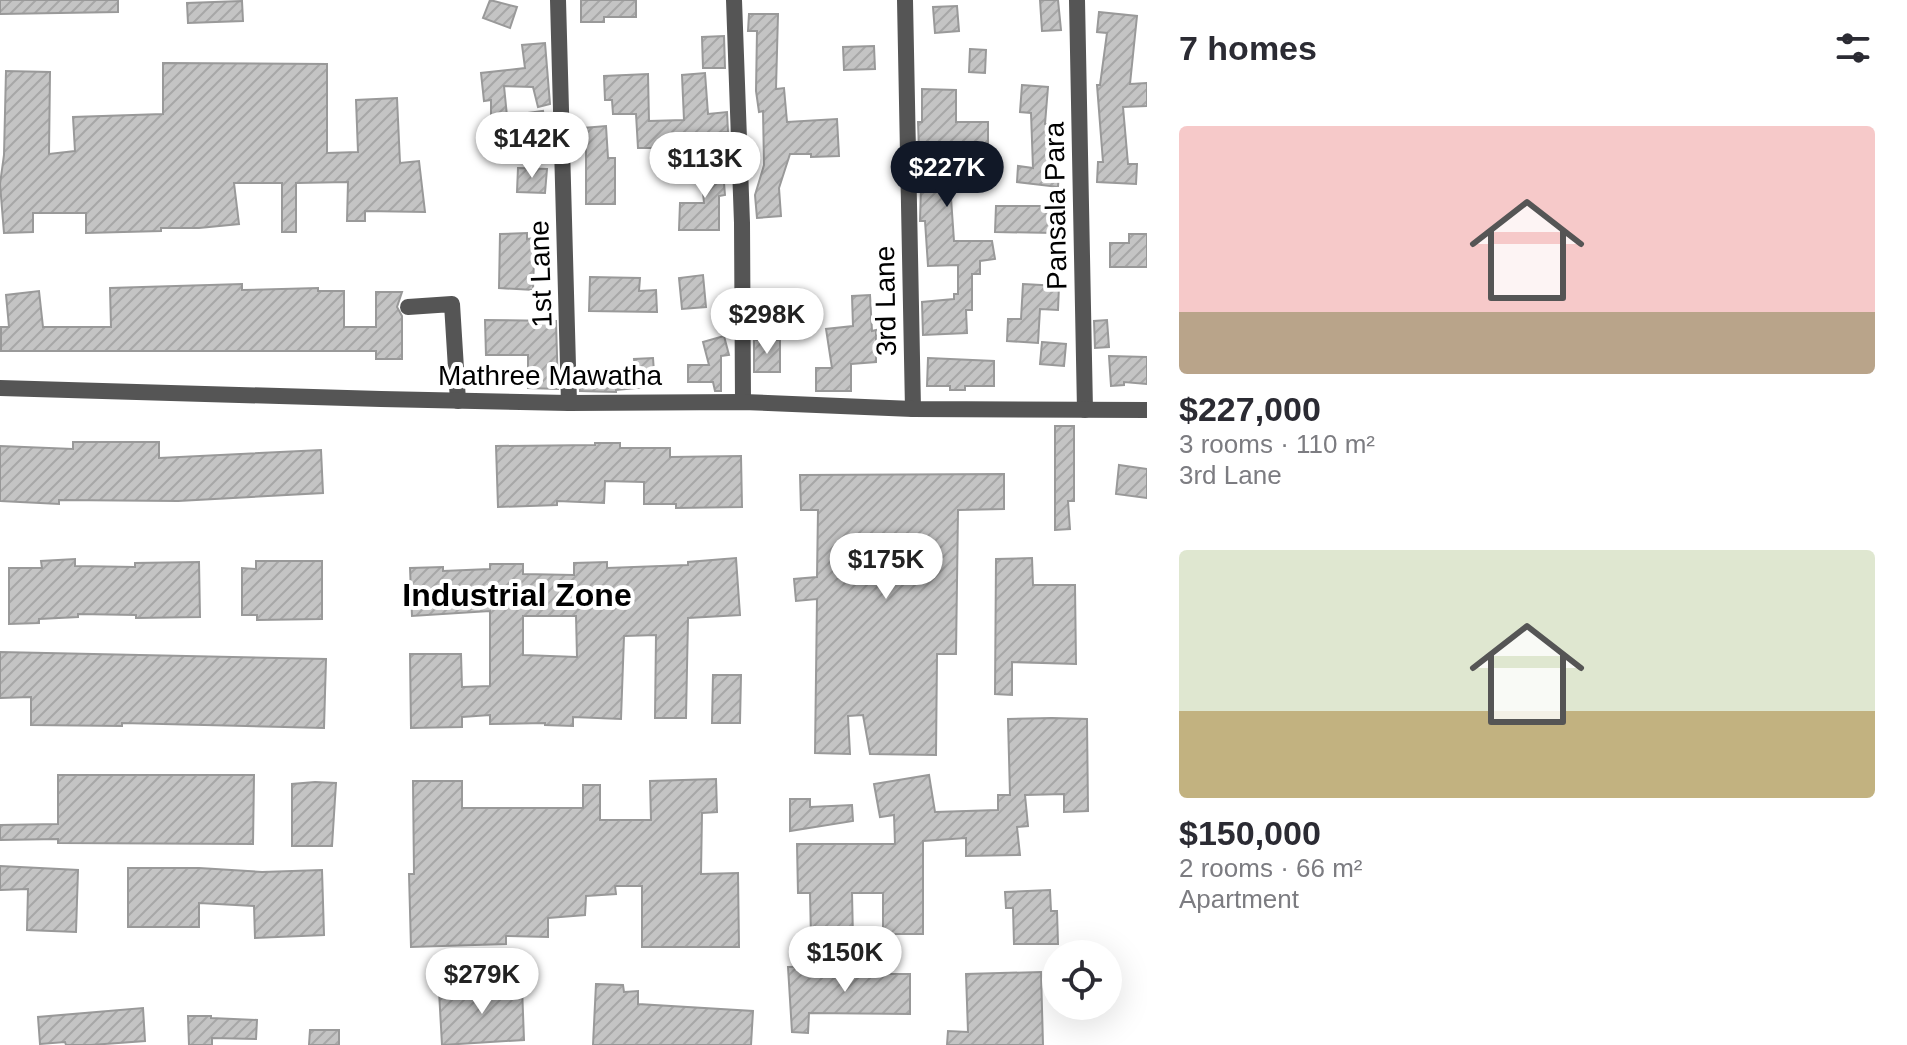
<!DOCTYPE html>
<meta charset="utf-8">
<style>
body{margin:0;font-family:Arial,sans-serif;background:#f7f7f7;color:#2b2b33;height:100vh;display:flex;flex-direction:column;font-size:30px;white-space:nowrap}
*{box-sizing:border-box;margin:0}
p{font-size:26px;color:#7c7c81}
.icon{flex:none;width:44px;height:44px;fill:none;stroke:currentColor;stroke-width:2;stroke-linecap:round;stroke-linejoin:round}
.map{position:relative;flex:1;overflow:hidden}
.details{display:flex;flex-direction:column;background:#fff;width:760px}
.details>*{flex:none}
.tools{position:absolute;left:1042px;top:940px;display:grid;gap:16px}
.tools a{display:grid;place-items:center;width:80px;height:80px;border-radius:50%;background:#fff;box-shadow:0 8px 32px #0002;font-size:40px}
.price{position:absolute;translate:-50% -68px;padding:0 18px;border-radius:28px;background:#fff;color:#222;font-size:26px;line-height:52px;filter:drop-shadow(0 2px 4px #0008)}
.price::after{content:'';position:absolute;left:50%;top:48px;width:24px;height:18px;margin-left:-12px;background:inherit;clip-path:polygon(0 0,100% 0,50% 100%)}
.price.on{background:#111827;color:#fff}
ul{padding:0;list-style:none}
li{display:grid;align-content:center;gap:16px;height:424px;padding:0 32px}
li span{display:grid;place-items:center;height:248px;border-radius:8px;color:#555}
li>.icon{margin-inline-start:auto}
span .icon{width:144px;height:144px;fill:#fffc;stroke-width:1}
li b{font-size:34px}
h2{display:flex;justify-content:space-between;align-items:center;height:96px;padding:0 32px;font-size:34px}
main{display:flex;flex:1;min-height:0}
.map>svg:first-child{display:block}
</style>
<main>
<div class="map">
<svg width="1147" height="1045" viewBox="0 0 1147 1045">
<defs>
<pattern id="building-hatch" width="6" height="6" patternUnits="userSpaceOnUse" patternTransform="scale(2)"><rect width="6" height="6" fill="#c4c4c4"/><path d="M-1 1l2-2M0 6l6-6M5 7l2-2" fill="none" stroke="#a7a7a7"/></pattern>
</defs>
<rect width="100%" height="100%" fill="#fff"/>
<g fill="url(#building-hatch)" stroke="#999" stroke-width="2" fill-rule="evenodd">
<polygon points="0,0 118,0 118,12 0,14"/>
<polygon points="490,0 517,7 510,28 483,18"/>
<polygon points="581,0 636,0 636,17 604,17 604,22 581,22"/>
<polygon points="1040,0 1058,0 1061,30 1042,31"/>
<polygon points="242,1 243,21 188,23 187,3"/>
<polygon points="957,6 959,31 935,33 933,7"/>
<polygon points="1099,12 1137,16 1130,84 1147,83 1147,106 1123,107 1128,164 1137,164 1136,184 1097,182 1098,162 1103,162 1097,85 1100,85 1107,33 1097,32"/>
<polygon points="749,14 778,14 776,89 784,88 787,122 837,119 839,156 811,157 811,154 790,154 779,188 781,216 757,218 755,195 764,165 763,111 759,112 756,91 757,31 748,31"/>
<polygon points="724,36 725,68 703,68 702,37"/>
<polygon points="545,43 550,104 538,107 533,87 504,86 507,116 543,111 545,124 519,128 518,134 491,132 491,100 484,101 481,73 525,68 522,45"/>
<polygon points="874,46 875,69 844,70 843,47"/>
<polygon points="970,49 986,50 985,73 969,72"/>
<polygon points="163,63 327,64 327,153 358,152 356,100 397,98 400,163 419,161 425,212 365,211 365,221 347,221 348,182 296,183 296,232 282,232 282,183 234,183 239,224 199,228 161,228 161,231 86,233 86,213 33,213 33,232 4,233 0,184 4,155 6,71 50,72 49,154 75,151 73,117 163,114"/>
<polygon points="705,73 708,114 727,112 728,132 695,135 696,148 638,148 636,114 613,114 612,100 605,100 604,76 648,74 649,121 684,120 682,75"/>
<polygon points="1022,85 1048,87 1045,124 1055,124 1057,170 1059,171 1058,187 1017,182 1018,166 1033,168 1031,113 1020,112"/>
<polygon points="922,89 956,90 956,122 988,122 988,149 941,149 942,198 951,198 954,241 992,241 995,259 980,261 980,274 972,274 972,310 966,310 967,333 923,335 922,302 954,299 954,294 958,294 958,265 928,266 925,221 920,221 922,150 919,150 918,122 922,122"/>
<polygon points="606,126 608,158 615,158 615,204 586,204 586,151 583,128"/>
<polygon points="722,159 725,195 719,196 719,230 679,230 680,203 704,203 700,161"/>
<polygon points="518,168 547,169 545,193 517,192"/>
<polygon points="996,206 1055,206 1054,233 995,232"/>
<polygon points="527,233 527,239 543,237 545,258 534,259 533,290 499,288 500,234"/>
<polygon points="1129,234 1147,234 1147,267 1110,267 1110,243 1129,243"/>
<polygon points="703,275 706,307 682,309 679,278"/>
<polygon points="590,277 640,278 639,291 656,290 657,312 589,311"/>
<polygon points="242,284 242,290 318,288 318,291 344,291 344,327 376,327 376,292 402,292 397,307 402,316 402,359 376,359 376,351 1,351 1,327 9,327 6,295 39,291 43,327 111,327 110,288"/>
<polygon points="1023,284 1059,286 1058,310 1040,309 1038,343 1007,341 1008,319 1021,319"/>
<polygon points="870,295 872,331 876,330 876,362 851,364 851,391 816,391 816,368 832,368 826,329 853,326 852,296"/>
<polygon points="485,320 556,321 558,389 528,388 528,355 486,355"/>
<polygon points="1107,320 1109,347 1095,348 1094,321"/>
<polygon points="724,336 729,355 721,356 721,391 715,391 713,382 688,382 688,365 709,365 703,342"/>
<rect x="754" y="340" width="26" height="32"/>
<polygon points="1042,342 1066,344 1064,366 1040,364"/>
<polygon points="1109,356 1147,357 1147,384 1124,382 1124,385 1111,386"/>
<polygon points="653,358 655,386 616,390 616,392 580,391 579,371 635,372 634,359"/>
<polygon points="928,358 994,361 994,386 965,386 965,390 950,390 950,386 927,386"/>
<polygon points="1055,426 1074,426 1074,501 1068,501 1070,529 1055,530"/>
<polygon points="73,442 159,442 159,458 321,450 323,493 178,501 59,500 59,504 0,501 0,446 73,449"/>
<polygon points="595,443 620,443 620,448 670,448 670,457 741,456 742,507 676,508 676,504 644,504 644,482 605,481 604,503 557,501 557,505 498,507 496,446 595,445"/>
<polygon points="1119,465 1147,469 1147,498 1116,494"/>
<polygon points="1004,474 1004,509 958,510 956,654 937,654 936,755 870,754 863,715 848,716 850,754 815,753 817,599 796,601 794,579 817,577 818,510 801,510 800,475"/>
<path d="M736,558L740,615L688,618L686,718H655L656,635L624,636L621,719L573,717V726L545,725V723L490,724V715L462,717V727L411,728L410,654H461L462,687L490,686V611L412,616L410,568L443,567V571L490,569V564H523V574L574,575V563L607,562V568L688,565V562ZM523,616H576L577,657L523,655Z"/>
<polygon points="1032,558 1033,585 1075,585 1076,664 1012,662 1012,695 995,694 996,559"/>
<polygon points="75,559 75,566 135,567 135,563 199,562 200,617 136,618 136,615 78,614 78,617 39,619 39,623 9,624 9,568 42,568 41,561"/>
<polygon points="256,561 322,561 322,619 257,620 257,615 242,615 242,568 256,569"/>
<polygon points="0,652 326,659 324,728 122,723 122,726 31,725 31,697 0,698"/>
<polygon points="713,675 741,675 740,723 712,723"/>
<polygon points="1052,718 1087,719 1088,811 1064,812 1064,794 1025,795 1028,826 1017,827 1020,855 966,856 966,838 923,841 923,934 883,934 883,893 852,893 853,938 811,938 810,893 798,893 797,844 895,844 894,815 880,817 874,784 929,775 935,812 998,810 998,795 1010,795 1008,719"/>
<polygon points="58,775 254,775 253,844 58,843 58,839 0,840 0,825 58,824"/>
<polygon points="716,779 717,812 702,813 701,874 738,873 739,947 642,947 642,886 615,886 616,894 586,896 585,915 548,918 548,937 506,936 506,944 411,947 409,874 414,874 413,781 462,781 462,808 583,808 583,785 600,785 600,820 651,820 650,781"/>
<polygon points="315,782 336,783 332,846 292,846 292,784"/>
<polygon points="790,799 810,799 810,807 852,805 853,821 790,831"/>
<polygon points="0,866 78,870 76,932 27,930 28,889 0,890"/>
<polygon points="128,868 199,868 262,872 322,870 324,935 255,938 254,906 199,903 199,927 128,927"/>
<polygon points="1050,890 1051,911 1057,911 1058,944 1014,944 1013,908 1006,908 1005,892"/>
<polygon points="827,966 827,974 910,974 910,1014 809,1013 808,1033 792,1032 788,967"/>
<polygon points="1041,972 1043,1045 947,1045 948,1031 968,1032 966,974"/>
<polygon points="596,984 623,985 624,992 638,991 638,1004 753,1011 751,1045 593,1045"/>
<polygon points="522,987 524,1040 442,1045 439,991"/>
<polygon points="143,1008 145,1041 91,1045 66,1045 65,1042 40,1044 38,1017"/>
<polygon points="188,1016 211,1016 211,1018 257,1020 256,1039 212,1038 212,1045 189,1045"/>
<polygon points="310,1030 339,1030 339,1045 309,1045"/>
</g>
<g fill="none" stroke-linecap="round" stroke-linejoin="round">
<g stroke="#555" stroke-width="16">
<polyline points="558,0 569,403"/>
<polyline points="734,0 742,223 743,402"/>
<polyline points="905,0 913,409"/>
<polyline points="1077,0 1085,410"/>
<polyline points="408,307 452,304 458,401"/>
</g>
<polyline stroke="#555" stroke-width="16" points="0,388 381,399 569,403 743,402 913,409 1147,410"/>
</g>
<g text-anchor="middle" stroke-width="8" stroke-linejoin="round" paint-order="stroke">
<g font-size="28" fill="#000" stroke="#fff">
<text transform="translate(1055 206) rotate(-91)" y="10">Pansala Para</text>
<text transform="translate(540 274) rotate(-92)" y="10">1st Lane</text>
<text transform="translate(885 301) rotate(-91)" y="10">3rd Lane</text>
<text x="550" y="385">Mathree Mawatha</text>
</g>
<g font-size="32" font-weight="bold" fill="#000" stroke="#fff">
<text x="517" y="606">Industrial Zone</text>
</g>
</g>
</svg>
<div class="tools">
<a><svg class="icon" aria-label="locate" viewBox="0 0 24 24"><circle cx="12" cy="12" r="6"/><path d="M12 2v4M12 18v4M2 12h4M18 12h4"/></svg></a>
</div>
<b class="price" style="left:532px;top:180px">$142K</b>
<b class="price" style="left:705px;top:200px">$113K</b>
<b class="price on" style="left:947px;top:209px">$227K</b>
<b class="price" style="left:767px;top:356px">$298K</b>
<b class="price" style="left:886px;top:601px">$175K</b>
<b class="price" style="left:845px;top:994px">$150K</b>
<b class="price" style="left:482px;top:1016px">$279K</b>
</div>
<section class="details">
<h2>7 homes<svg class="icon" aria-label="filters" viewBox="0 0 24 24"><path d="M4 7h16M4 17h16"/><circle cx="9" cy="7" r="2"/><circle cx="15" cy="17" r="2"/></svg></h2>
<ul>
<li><span style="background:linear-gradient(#f6c9c9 75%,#b9a48a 0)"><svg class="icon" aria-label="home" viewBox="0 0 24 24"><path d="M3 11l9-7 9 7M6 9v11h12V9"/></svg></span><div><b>$227,000</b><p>3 rooms · 110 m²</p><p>3rd Lane</p></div></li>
<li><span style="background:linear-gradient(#dfe7d0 65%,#c2b280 0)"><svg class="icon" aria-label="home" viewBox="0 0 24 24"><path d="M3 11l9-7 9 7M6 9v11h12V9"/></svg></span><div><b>$150,000</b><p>2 rooms · 66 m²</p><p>Apartment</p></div></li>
</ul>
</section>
</main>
